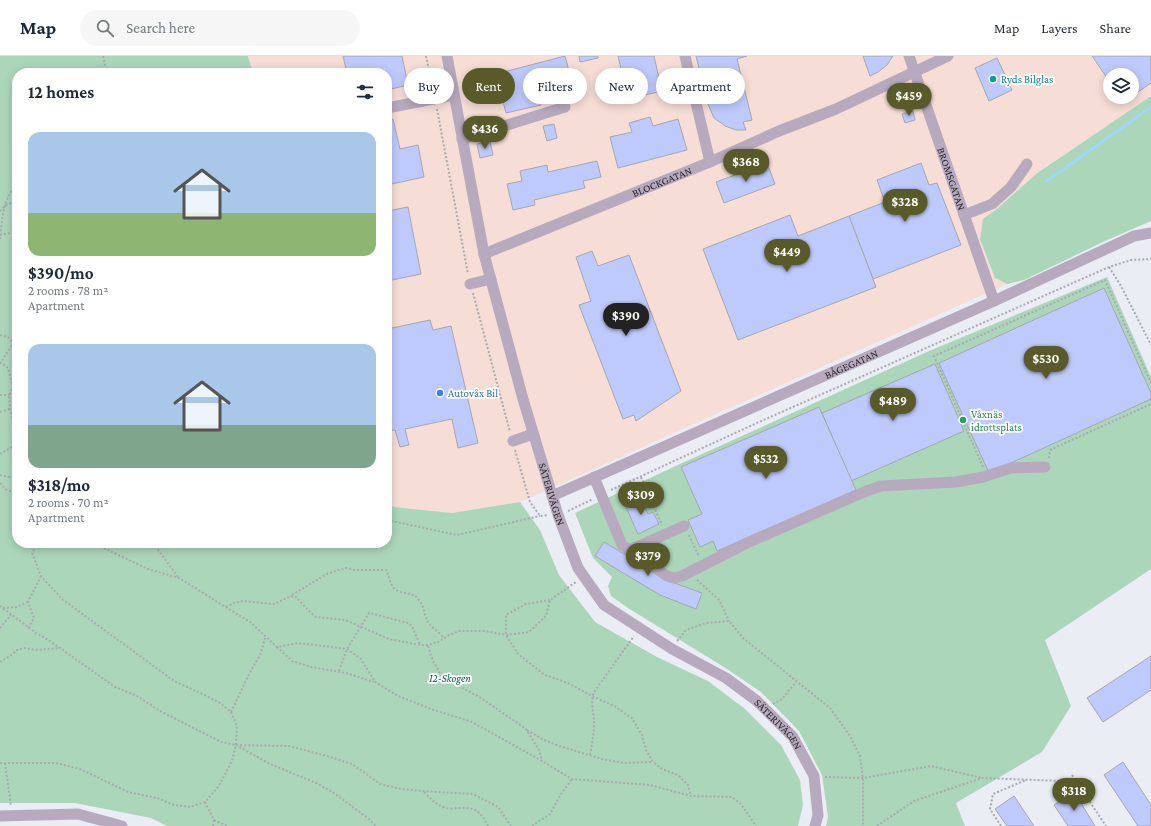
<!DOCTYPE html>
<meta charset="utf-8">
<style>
body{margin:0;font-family:"Crimson Pro",serif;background:#f6f6f7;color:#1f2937;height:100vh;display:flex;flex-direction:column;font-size:15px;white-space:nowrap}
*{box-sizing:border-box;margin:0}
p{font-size:13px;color:#747a83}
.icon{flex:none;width:22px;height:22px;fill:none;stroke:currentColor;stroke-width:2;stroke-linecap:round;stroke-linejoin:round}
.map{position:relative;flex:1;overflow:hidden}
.details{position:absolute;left:12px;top:12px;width:380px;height:480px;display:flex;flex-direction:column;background:#fff;border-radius:16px;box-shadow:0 2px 10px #0003}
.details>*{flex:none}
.guide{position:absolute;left:404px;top:12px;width:380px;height:36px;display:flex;gap:8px}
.tools{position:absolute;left:1103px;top:12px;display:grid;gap:8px}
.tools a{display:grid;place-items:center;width:36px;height:36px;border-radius:50%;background:#fff;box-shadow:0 2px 10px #0003;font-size:20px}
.price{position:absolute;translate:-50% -34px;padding:0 9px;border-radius:14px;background:#585b29;color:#fff;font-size:13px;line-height:26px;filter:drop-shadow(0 1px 2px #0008)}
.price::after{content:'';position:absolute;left:50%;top:24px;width:12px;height:9px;margin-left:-6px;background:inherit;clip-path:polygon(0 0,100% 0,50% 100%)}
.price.active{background:#222;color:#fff}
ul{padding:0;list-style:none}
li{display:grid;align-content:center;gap:8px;height:212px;padding:0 16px}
li span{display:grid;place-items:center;height:124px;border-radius:12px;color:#555}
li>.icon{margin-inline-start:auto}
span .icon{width:72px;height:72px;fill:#fffc;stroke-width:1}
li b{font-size:17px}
h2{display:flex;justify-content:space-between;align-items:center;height:48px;padding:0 16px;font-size:17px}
.chip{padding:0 14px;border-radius:18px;background:#fff;box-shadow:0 2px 10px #0003;font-size:14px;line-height:36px}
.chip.active{background:#585b29;color:#fff}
header{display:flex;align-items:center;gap:24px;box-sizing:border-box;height:56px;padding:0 20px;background:#fff;border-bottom:1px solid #e0e1e3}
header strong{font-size:19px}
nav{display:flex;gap:22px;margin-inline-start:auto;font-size:14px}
.search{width:280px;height:36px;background:#f6f6f7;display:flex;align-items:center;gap:10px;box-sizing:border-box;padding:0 14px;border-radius:22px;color:#747a83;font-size:15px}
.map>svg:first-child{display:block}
</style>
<header>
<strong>Map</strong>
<div class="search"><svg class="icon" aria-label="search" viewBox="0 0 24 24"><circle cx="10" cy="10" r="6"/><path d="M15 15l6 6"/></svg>Search here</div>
<nav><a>Map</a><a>Layers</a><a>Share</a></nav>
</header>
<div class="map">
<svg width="1151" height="770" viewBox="0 0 1151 770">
<rect width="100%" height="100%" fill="#ebedf5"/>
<path fill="#f6ddd6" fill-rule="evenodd" d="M248,0H1151V40L1036,118L998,152L983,163L995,222L1007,228L520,446L452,457L394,451L387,447V17H253ZM1110,19H1132V41H1110Z"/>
<g fill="#acd6ba">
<polygon points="0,0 248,0 253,17 17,17 17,487 387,487 387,447 394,451 452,457 520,446 540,474 559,519 595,566 657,601 708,625 745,653 781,689 800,724 803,749 798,770 167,770 151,762 75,747 0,747"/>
<polygon points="1151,40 1151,165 1105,185 1024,224 1007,228 995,222 980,183 983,163 998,152 1036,118"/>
<polygon points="1107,221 1151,321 1151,513 1045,584 1071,650 1042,696 956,747 965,770 826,770 828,761 822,719 799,675 761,636 727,613 628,552 611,540 608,530 612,521 593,502 575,457 680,408 929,295"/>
</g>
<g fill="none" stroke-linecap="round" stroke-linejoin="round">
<polyline stroke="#a0d8f5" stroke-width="3" points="1047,125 1151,51"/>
</g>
<g fill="#bfcafc" stroke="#a5a7af">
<polygon points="343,0 402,0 408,29 387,34 387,17 347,17"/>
<polygon points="565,0 573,30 539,38 541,49 506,57 496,18"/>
<polygon points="579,0 598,0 598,2 580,6"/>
<polygon points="618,0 654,0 662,35 628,43"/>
<polygon points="696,0 747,0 737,3 752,64 743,66 746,74 736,74 725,70 714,62 708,48"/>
<polygon points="863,0 893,0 887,9 878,16 870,20"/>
<polygon points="1092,0 1151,0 1151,27 1132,40 1132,19 1110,19 1110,26"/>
<polygon points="997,2 1012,34 989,45 975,12"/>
<polygon points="913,55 915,64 905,67 902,58"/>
<polygon points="650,61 653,70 678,63 687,94 618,112 610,81 632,76 629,67"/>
<polygon points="393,63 400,93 418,89 424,121 387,129 387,64"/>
<polygon points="554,68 557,82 547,85 543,70"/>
<polygon points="490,85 493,99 480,102 477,88"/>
<polygon points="597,105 601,121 583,125 585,132 534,144 535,149 513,154 507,128 522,125 520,115 547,109 548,116"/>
<polygon points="767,107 775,128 724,147 716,126"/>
<polygon points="921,107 929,129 937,127 961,189 873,223 849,160 885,146 877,124"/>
<polygon points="408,151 421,218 387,225 387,155"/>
<polygon points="790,159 798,180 849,160 876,231 738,284 703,193"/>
<polygon points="592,195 598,210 629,199 681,335 636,365 634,359 623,363 579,249 591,245 576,201"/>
<polygon points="1104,232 1151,337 1151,343 989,417 939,307"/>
<polygon points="430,264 433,274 451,270 478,387 458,392 452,363 405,373 409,389 400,391 395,374 387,375 387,273"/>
<polygon points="935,308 964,375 851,425 822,357"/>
<polygon points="819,351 856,434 717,495 713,485 700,491 688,464 702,458 681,411"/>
<polygon points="641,442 648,458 653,456 659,468 638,478 625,449"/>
<polygon points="604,486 669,525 702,537 696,553 660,539 595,500"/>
<polygon points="1151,600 1151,634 1103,666 1087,642"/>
<polygon points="1123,706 1151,749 1151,770 1138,770 1104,719"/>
<polygon points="1074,736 1095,770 1068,770 1054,749"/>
<polygon points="1014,740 1034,770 1007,770 995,753"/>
</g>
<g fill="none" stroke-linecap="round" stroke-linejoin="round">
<g stroke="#a9aab1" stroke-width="2" stroke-dasharray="2 2" stroke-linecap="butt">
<polyline points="103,0 107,17"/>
<polyline points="426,0 433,33"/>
<polyline points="437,53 468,218"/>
<polyline points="0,155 6,149 17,145"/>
<polyline points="0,179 17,176"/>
<path d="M0,183C2,165 3,141 17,129"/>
<polyline points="1109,211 1121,230 1151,289"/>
<polyline points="473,237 510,376"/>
<polyline points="0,279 8,281 17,291"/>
<polyline points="0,306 8,312 13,331 9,339 10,353 17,378"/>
<polyline points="0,308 17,281"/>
<polyline points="0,339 9,339"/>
<polyline points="0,356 10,353"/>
<polyline points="515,394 530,446 540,460 548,459"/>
<polyline points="0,398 15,389 17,384"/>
<polyline points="1049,402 1050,394 1151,348"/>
<polyline points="983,411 934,300 1105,224 1151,327"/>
<polyline points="0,419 17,423"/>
<polyline points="641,421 662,469"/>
<polyline points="0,427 5,433 17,438"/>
<polyline points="611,434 759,366 1109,211 1131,204 1151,203"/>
<polyline points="568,455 593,443"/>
<polyline points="387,464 457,479 540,460"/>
<polyline points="689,479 699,501"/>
<polyline points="93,487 148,513 179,522 250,566 277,591 298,587 347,593 361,603 375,626 398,640 434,654 472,666 542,705 572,723 650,729 691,740 732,741 741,748 756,770"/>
<polyline points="153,487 178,521"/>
<polyline points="697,524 719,544 729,565"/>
<path d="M292,539L327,518L338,514L346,512L354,514H386C390,520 389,528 395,533C403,540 412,534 419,544C424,550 424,558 427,564C429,570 440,577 444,582"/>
<polyline points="550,544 526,548 506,559 506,579 518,598 545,619 568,627 592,640 614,650 632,662 642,679 646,694 653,706 662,713 678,719 688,729 691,740"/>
<polyline points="0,550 36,577 50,585 115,631 137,640 160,655 221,686 236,689 289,690 327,700 352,708 380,728 401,733 423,735 473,738 498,751 511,770"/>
<polyline points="226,551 234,547 243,545 274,548 291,540 296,541 310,556 316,561 345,564 389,583 420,589 428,589 438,586 449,579 459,575 485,575 506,579 529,576 546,560 550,544 576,526"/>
<polyline points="3,552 16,551 28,546"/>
<polyline points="0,572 11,559"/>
<polyline points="28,572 34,562 28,546 41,520"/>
<polyline points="677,585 686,574 706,567 729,565 744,583 830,652 850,680 860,700 863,722 863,770"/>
<polyline points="428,590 433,605 440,617 453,627 481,642 526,673 539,694 542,705"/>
<polyline points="277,591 292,605 311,611 346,617 374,626"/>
<polyline points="0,606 10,600 17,594 24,592 36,594 60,592"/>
<polyline points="339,615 347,593 369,557 408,567 412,570 420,589"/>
<polyline points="773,648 782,643 796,626"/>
<polyline points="231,656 249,618 261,597 265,582"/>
<polyline points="527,674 542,683 559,690 602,703 624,707 652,706"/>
<polyline points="236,689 270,708 316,727 334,737 369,763 376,770"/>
<path d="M590,699C592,688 594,678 594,667C594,657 590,646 594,636L634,580"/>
<polyline points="0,707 56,707 80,713 128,736 157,742 174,749 190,751 205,746 218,731 232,705 236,689 237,670 231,656 220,647 209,641 174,625 62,543 41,520 32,497 38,487"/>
<polyline points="5,707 11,750"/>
<polyline points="1072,719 1106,770"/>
<polyline points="825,721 863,722 931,710 982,722"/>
<path d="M424,736C431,743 436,749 446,752C450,753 455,752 459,752C476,751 480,755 488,770"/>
<polyline points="205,746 214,764 213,770"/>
<polyline points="214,764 227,770"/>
<polyline points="532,770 550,758 561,738 572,723"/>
<polyline points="877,770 914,745 982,722 1062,725"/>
<polyline points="1001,770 990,753 993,738 1026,724"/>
</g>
<g stroke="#b8aabe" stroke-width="11">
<path id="s1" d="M447,0L484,198L523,343L558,459L578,512L604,549L672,593L726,622L757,645L793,681L814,720L818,759L815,770"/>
<polyline points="685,0 710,106"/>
<path id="s2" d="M909,0L994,245"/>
<polyline points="387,52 454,39"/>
<polyline points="462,83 565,51"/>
<polyline points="964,159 992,148 1011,131 1027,108"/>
<path id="s3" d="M484,198L710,106L779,75L836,53L948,0"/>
<polyline points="470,228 491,223"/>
<polyline points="513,385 533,378"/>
<polyline points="594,421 622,489 667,520 674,522 682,520 747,487 864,436 881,430 956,426 983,421 1011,412 1045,411"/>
<path id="s4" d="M552,440L994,245L1134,180L1151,177"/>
<polyline points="630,494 684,470"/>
<polyline points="0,760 78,758 122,770"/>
</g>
</g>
<circle fill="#0f9aa8" stroke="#fff" stroke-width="1.5" cx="993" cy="23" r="4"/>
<circle fill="#3f7fe0" stroke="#fff" stroke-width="1.5" cx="440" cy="337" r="4"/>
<circle fill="#2e9e5b" stroke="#fff" stroke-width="1.5" cx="963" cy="364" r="4"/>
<g text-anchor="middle" stroke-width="3.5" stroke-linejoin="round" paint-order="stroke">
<g font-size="11" fill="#0d838f" stroke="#fff" text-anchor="start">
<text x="1001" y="27">Ryds Bilglas</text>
</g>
<g font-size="11" fill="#27272b" stroke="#fff">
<text dy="4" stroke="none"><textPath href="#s2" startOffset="130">BROMSGATAN</textPath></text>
<text dy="4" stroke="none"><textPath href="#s3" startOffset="192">BLOCKGATAN</textPath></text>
<text dy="4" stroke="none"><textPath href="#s4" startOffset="327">BÅGEGATAN</textPath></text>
<text dy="4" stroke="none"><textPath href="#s1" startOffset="451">SÄTERIVÄGEN</textPath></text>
<text dy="4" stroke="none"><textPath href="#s1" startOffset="787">SÄTERIVÄGEN</textPath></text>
</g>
<g font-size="11" fill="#366cbe" stroke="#fff" text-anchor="start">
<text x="448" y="341">Autovåx Bil</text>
</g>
<g font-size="11" fill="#27864d" stroke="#fff" text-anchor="start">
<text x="971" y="362">Våxnäs<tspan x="971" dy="13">idrottsplats</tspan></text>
</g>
<g font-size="11" font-style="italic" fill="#025d35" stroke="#fff">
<text x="450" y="626">I2-Skogen</text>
</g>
</g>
</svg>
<div class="tools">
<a><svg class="icon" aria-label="layers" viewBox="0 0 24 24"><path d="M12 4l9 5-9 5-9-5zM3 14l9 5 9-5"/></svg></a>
</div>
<b class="price" style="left:909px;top:61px">$459</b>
<b class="price" style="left:485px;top:94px">$436</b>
<b class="price" style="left:746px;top:127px">$368</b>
<b class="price" style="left:905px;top:167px">$328</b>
<b class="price" style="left:787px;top:217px">$449</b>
<b class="price active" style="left:626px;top:281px">$390</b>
<b class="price" style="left:1046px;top:324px">$530</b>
<b class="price" style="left:893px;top:366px">$489</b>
<b class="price" style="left:766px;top:424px">$532</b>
<b class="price" style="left:641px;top:460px">$309</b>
<b class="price" style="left:648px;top:521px">$379</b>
<b class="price" style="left:1074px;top:756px">$318</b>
<div class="guide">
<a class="chip">Buy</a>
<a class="chip active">Rent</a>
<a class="chip">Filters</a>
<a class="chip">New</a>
<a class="chip">Apartment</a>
</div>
<section class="details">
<h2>12 homes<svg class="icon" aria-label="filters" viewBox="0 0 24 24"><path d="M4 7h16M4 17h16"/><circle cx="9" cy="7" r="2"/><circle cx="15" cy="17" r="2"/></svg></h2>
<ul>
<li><span style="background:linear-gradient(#a9c7e8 65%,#8fb573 0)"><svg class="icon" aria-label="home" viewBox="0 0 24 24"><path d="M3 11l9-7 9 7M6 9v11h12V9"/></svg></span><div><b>$390/mo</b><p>2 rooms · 78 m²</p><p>Apartment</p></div></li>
<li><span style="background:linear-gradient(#a9c7e8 65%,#7fa58c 0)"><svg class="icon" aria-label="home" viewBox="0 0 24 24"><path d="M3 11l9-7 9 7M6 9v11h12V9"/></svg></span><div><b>$318/mo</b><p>2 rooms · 70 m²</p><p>Apartment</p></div></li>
</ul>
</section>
</div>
